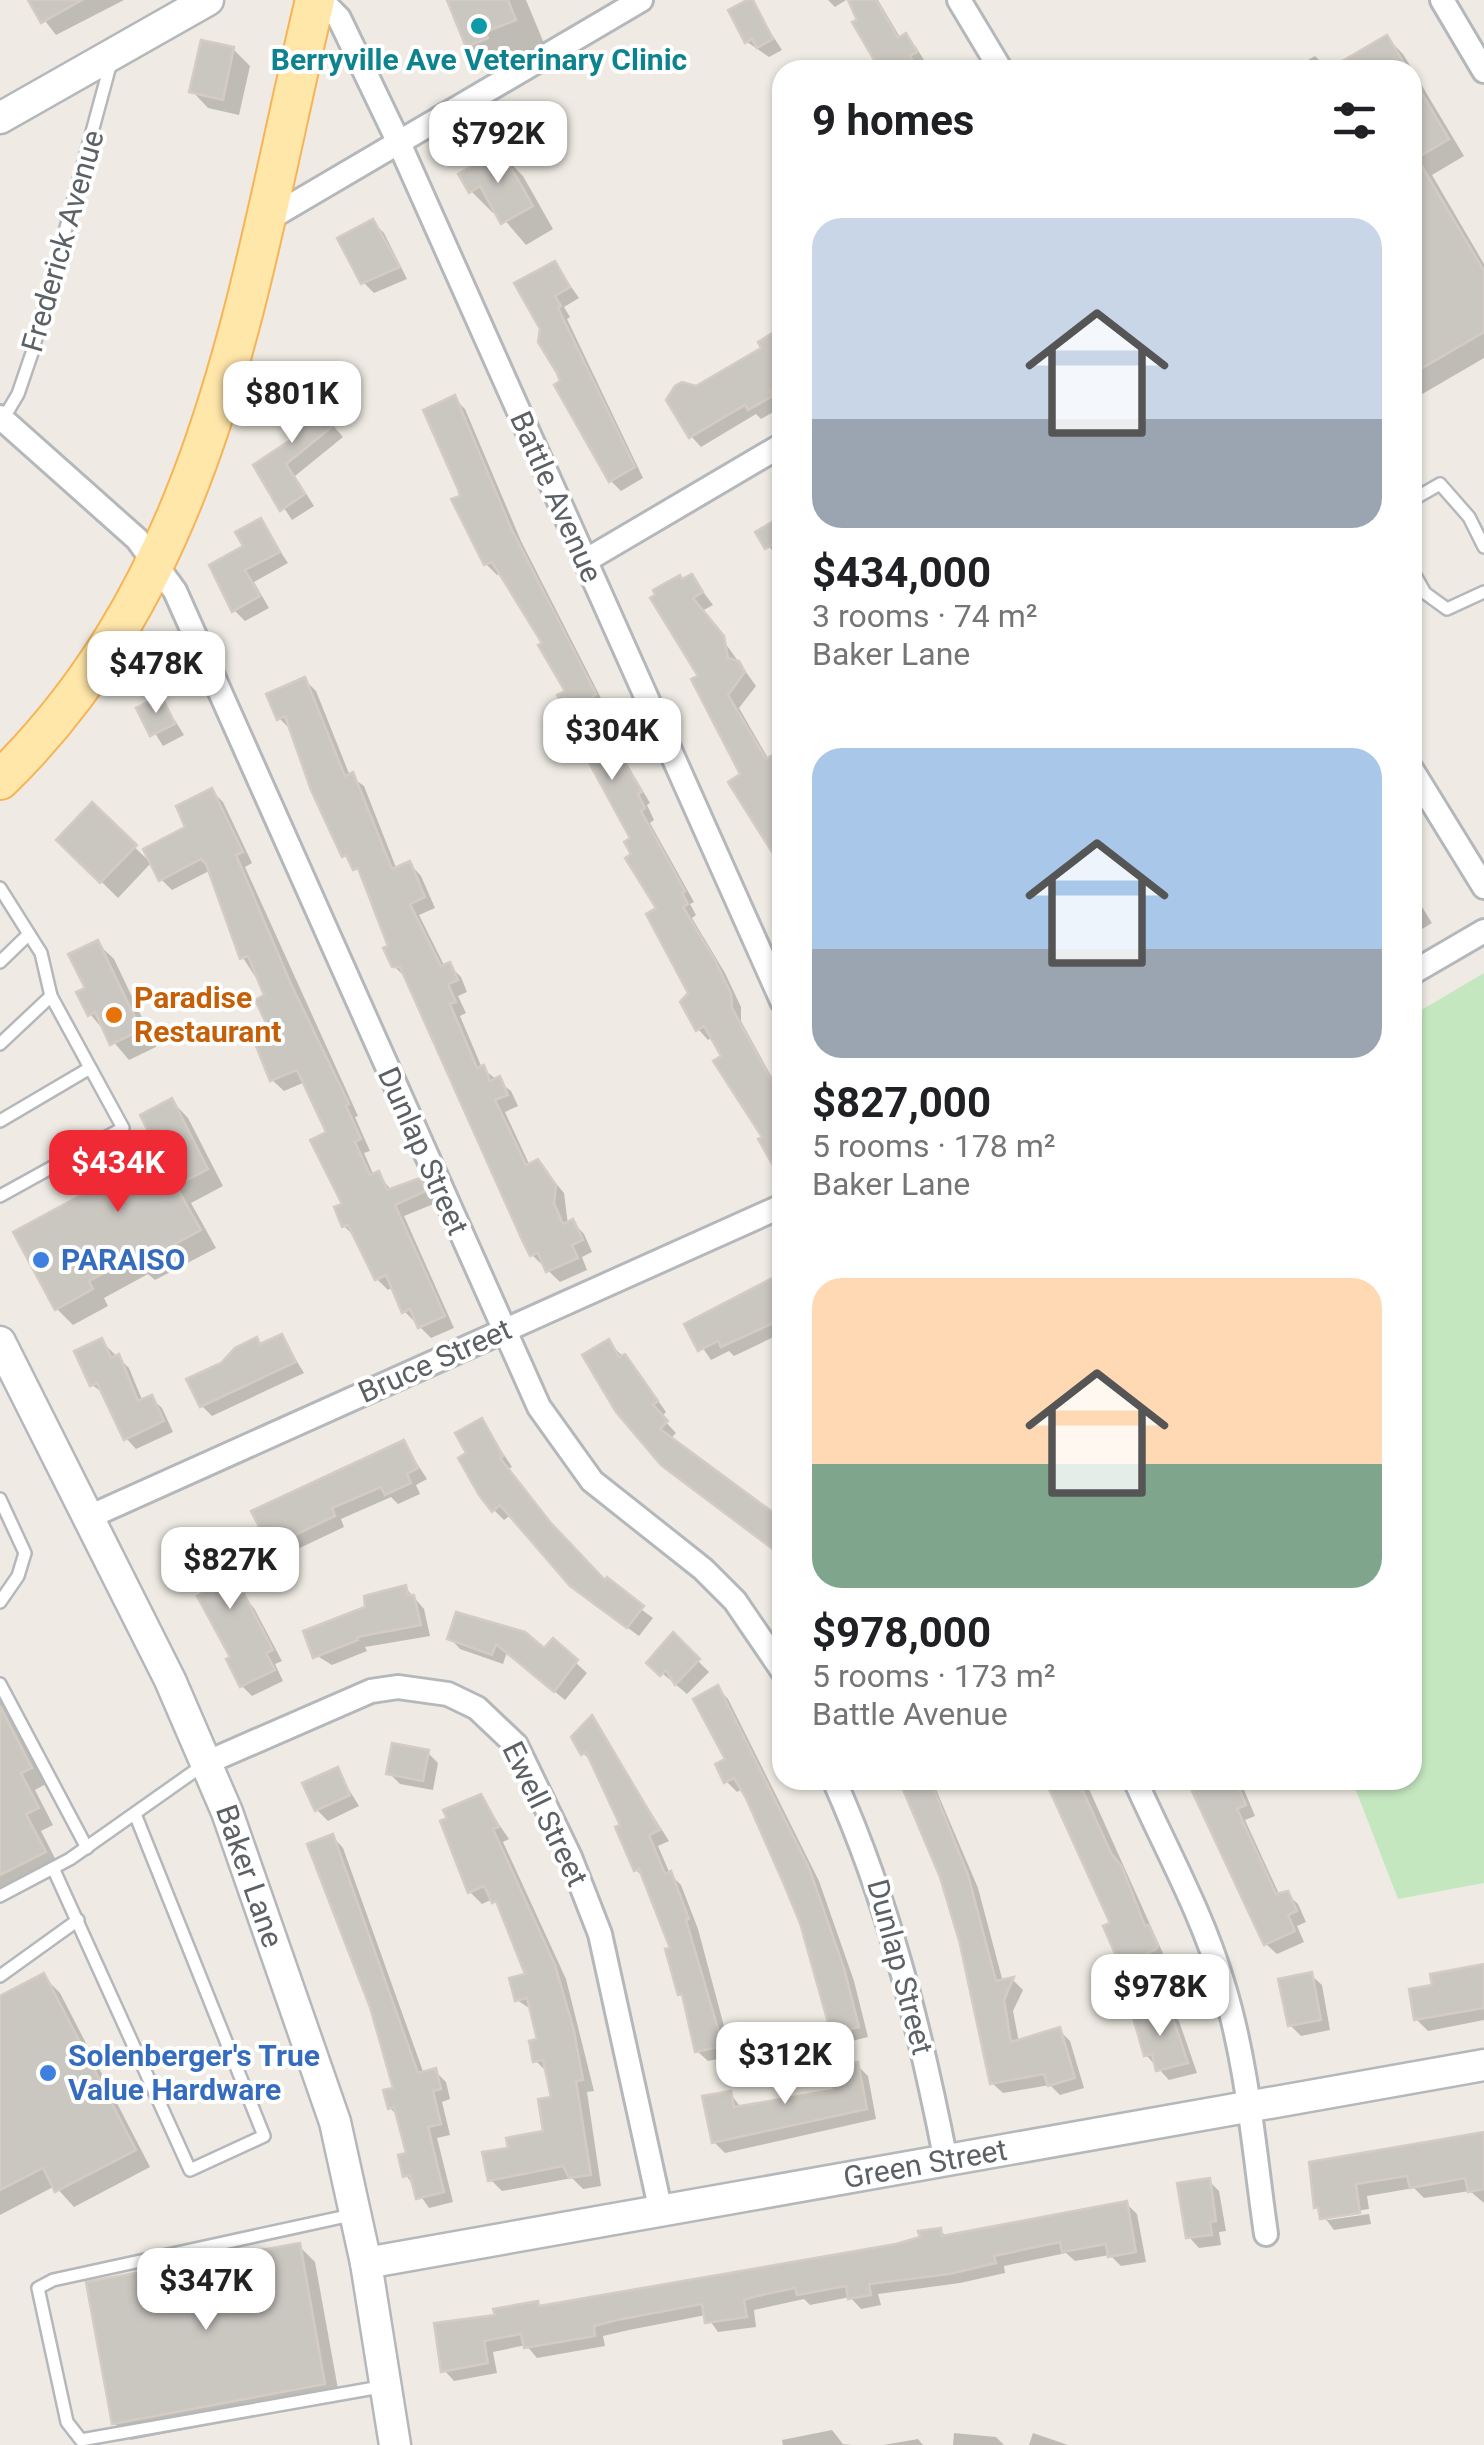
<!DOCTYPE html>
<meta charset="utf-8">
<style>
body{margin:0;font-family:Roboto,sans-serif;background:#f2f2f2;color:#202124;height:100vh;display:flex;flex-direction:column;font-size:38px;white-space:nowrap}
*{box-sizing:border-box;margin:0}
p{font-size:32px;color:#757577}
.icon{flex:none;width:55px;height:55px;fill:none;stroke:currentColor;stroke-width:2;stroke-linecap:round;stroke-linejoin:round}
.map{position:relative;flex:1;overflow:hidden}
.side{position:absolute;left:772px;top:60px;width:650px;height:1730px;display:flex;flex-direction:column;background:#fff;border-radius:30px;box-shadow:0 2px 8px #0004}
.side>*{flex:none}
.price{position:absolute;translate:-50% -85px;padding:0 22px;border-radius:20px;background:#fff;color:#222;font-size:32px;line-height:65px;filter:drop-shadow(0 2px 5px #0008)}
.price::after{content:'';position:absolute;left:50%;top:60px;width:30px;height:22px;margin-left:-15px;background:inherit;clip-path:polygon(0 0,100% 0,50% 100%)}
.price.active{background:#ef2a35;color:#fff}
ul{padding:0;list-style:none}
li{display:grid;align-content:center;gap:20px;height:530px;padding:0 40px}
li span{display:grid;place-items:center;height:310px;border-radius:30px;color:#555}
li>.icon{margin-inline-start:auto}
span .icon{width:180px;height:180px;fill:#fffc;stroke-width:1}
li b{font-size:42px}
h2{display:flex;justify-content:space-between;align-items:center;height:120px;padding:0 40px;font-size:42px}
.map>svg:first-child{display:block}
</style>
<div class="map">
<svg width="1484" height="2445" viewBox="0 0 1484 2445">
<rect width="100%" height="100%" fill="#efebe4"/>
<polygon fill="#c5e7c0" points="1484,973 1484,1883 1398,1899 1352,1780 1412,1780 1413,1015"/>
<g fill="#0003">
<polygon points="29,0 124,0 56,35"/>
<polygon points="449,0 526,0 548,53 501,79 468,46"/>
<polygon points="828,0 846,0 835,7"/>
<polygon points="848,0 878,0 901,39 906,36 916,47 930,70 883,70"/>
<polygon points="758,13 782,50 769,57 747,42"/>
<polygon points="1387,38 1403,54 1464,156 1432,175 1484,264 1484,358 1412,400 1412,70 1332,70"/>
<polygon points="233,49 250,66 239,115 208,108 192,91"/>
<polygon points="1315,56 1329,70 1291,70"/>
<polygon points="501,154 523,176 553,229 526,245 497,211 493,213 471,191"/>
<polygon points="373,222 384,233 407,279 374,293 363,282"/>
<polygon points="555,264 579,298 564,307 570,317 567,319 643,478 621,491 611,481 541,341"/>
<polygon points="774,335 782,340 782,407 761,419 756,414 701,447 691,436 696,389 765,349"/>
<polygon points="309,398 343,437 295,476 314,506 292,520 256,466 302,436"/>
<polygon points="454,398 465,409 521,541 605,706 602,708 609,720 603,723 650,803 647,805 654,820 650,823 694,902 690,904 696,915 692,918 725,973 741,1007 741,1021 782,1096 782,1172 713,1037 708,1040 698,1029 691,994 635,855 633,839 606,793 610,791 545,644 501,573 497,575 486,564 463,498"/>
<polygon points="782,519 782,557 778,558 759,533"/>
<polygon points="260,521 288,563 254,582 269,608 245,621 234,610 246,547"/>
<polygon points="692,577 713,605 702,611 756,686 739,708 769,760 782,752 782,864 731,783 744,775 717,730 722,727 701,677 683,582"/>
<polygon points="305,680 316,691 350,776 364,786 397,870 410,864 421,876 435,908 419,915 445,967 449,965 461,977 467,992 458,996 466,1013 460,1016 482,1068 511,1091 518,1106 505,1112 530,1166 538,1162 564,1193 568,1225 573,1222 584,1234 592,1252 582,1257 587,1270 560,1282 532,1255 406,978 394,966 391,947 365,878 344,855 291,730 279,718"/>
<polygon points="161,698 184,735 163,746 140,709"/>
<polygon points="212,791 223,802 252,863 245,867 358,1116 355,1117 370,1151 364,1153 374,1176 378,1174 392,1191 420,1181 436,1203 404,1216 454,1328 431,1338 404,1311 393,1287 388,1290 377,1279 355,1237 344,1226 345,1205 329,1134 305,1082 284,1091 272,1080 277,1040 268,996 243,958 211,870 172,890 161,879"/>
<polygon points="92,806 151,863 118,898 59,840"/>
<polygon points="1412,891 1432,923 1412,935"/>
<polygon points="97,943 114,959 156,1047 129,1060 90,1014 88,989"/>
<polygon points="172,1101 188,1118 223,1186 191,1203 216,1248 155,1280 148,1274 104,1298 108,1306 73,1325 57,1309 162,1154"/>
<polygon points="779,1278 782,1333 734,1356 729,1351 711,1360 687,1325"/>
<polygon points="282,1337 304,1373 212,1416 202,1406 223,1365 257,1340 262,1346"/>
<polygon points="101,1341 129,1368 143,1402 151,1398 162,1408 173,1432 136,1449 126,1438 105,1394 92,1385"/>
<polygon points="608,1342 635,1368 666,1412 661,1417 676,1433 670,1439 782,1524 782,1564 770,1545 675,1475"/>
<polygon points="482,1421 512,1467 508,1469 560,1536 605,1583 653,1618 639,1636 584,1596 512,1514 504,1520 494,1510 469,1454"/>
<polygon points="404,1443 427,1479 416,1485 420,1494 398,1504 391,1497 341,1519 344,1527 285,1555 274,1545"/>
<polygon points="216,1531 240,1566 223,1575 237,1601 244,1597 254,1608 282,1661 275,1664 283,1681 252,1696 242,1686 210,1592"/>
<polygon points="405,1587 424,1609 430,1636 365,1647 367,1651 332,1665 314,1654 368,1608"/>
<polygon points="458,1615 545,1652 553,1642 587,1673 565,1700 507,1652 503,1664 460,1649 450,1638"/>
<polygon points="673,1636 709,1672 687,1694 650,1663"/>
<polygon points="718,1688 728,1699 819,1881 854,1981 868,2037 844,2043 833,2032 803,1922 742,1789 737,1792 726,1781 728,1760"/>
<polygon points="0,1695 46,1784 35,1790 53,1825 41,1831 60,1868 0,1900"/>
<polygon points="592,1719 669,1841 658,1846 670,1874 681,1885 698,1929 732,2056 708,2061 697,2051 686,2000 680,1994 673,1950 646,1880 636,1870 624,1826 594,1764 583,1753"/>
<polygon points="427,1752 438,1763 433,1790 400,1784 389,1773"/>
<polygon points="337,1770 359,1806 328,1821 317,1810"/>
<polygon points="902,1780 932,1780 978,1888 1003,1982 1013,1980 1023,1990 1013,2011 1019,2042 1059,2030 1070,2041 1084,2088 1060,2095 1050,2085 1003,2093 992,2083 978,2005 942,1876"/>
<polygon points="1048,1780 1085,1780 1166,1960 1133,1975 1122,1964 1113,1925"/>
<polygon points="1187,1780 1240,1780 1255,1816 1245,1820 1280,1896 1287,1894 1298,1904 1306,1922 1297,1926 1304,1942 1277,1954 1266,1944"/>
<polygon points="480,1797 509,1839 503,1842 566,1979 594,2091 587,2092 601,2186 583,2189 572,2178 502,2191 490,2179 511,2150 546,2133 554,2099 548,2073 536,2061 540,2041 532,2010 517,2000 529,1976 502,1910 493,1899 482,1904 470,1892"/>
<polygon points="333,1837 343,1848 424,2074 435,2071 446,2082 450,2099 442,2102 450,2135 437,2138 453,2202 429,2208 406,2175 409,2155 399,2117 390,2108 396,2090"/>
<polygon points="1484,1966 1484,2020 1428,2031 1416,2019 1435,1987"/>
<polygon points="1311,1975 1322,1985 1330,2030 1301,2036 1290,2025"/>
<polygon points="43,1976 60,1993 150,2167 74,2207 55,2186 0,2215 0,1999"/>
<polygon points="1169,2010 1179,2021 1197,2073 1169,2080 1146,2055"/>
<polygon points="857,2065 868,2076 876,2119 725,2153 714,2142 730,2093 742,2109 837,2092"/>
<polygon points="1484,2133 1484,2203 1470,2191 1424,2198 1414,2188 1367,2196 1369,2209 1323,2216 1328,2220 1369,2214 1371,2224 1334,2230 1316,2206 1311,2164"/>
<polygon points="1209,2181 1219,2191 1226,2231 1219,2232 1221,2245 1199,2248 1189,2237"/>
<polygon points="1126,2203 1137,2214 1146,2262 1121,2266 1110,2255 1075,2261 1066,2253 1004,2266 1005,2273 960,2283 878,2294 881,2305 861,2309 850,2297 810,2305 804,2299 754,2310 756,2327 718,2332 706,2315 629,2330 603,2336 605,2346 537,2358 526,2345 493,2352 497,2373 454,2381 444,2370 498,2318 537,2303 542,2308 897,2247 940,2230 948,2238"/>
<polygon points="299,2246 315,2262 340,2400 131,2440 114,2423"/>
<polygon points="832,2430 843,2444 852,2445 783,2445 782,2440"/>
<polygon points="954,2433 996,2437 1004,2445 953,2445"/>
<polygon points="1033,2433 1068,2445 1029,2445"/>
<polygon points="918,2439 923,2445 883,2445"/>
</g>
<g fill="#cac6c0" stroke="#d4ccc2" stroke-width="2.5">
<polygon points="28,0 82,0 41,23"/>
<polygon points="447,0 508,0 516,20 485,32 488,38 466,47"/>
<polygon points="747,0 753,0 773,39 757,48 752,39 745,43 728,10"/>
<polygon points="848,0 876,0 898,38 906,33 917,52 910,56 918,70 880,70 852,22 857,20"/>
<polygon points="1387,35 1408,70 1327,70"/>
<polygon points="201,40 234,47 223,100 189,92"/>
<polygon points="1412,77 1449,139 1417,158 1484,271 1484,332 1412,374"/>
<polygon points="501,150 533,206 501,224 480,186 469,193 458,174"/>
<polygon points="373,219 400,267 361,284 337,238"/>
<polygon points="555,261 570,287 555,296 561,306 558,308 635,467 609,482 554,385 560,381 557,373 538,342 540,329 514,283"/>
<polygon points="774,332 782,345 782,383 770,390 773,396 748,410 745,405 689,438 666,400 675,386 682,382 696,386 761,348 758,342"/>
<polygon points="298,384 334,425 286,464 305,494 280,511 253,465 298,435 275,403"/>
<polygon points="455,395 511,528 596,694 593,697 600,709 594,712 642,792 638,794 645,808 641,811 685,891 682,893 688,904 683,907 715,960 731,994 732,1008 782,1100 782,1181 758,1139 762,1137 713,1061 721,1056 704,1026 696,1031 680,1002 688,993 646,914 656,908 625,858 631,854 624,842 630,838 580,746 584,743 557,695 565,691 538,645 542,643 492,562 484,565 451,499 460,496 458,489 423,410"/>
<polygon points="782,516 782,539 765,549 755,532"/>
<polygon points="261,518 280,552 245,570 260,596 232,612 209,565 243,546 235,532"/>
<polygon points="692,574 703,592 693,598 724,636 728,658 739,661 745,672 728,695 766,759 782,749 782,868 728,782 740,774 691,679 698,676 650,598 655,595 653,590 680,575 682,579"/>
<polygon points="305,677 345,776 353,772 392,869 410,861 425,897 410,904 441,966 450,962 458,980 448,984 456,1002 450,1004 477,1068 484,1065 490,1081 500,1076 508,1095 495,1100 526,1165 538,1159 556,1185 554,1203 563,1224 573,1219 583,1240 572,1245 578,1258 546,1272 538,1253 530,1256 523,1242 400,967 392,967 383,948 388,946 358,868 353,870 346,855 342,857 311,790 285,716 277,720 266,694"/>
<polygon points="161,695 175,724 150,736 136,708"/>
<polygon points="212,788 243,852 236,855 291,984 349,1104 346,1106 361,1139 355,1142 370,1175 379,1171 387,1190 420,1178 426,1191 395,1205 445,1316 418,1328 410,1309 402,1313 386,1275 375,1280 348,1225 342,1227 334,1207 342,1204 310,1140 326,1132 297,1070 270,1081 256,1046 274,1039 255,1000 264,995 248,956 240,959 206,864 201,859 159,881 143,849 185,827 176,806"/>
<polygon points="92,802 137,845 100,883 56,840"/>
<polygon points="98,940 141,1030 110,1045 95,1012 88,1016 76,992 85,988 68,954"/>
<polygon points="172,1098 208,1169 176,1186 201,1230 136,1265 132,1258 89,1281 93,1289 55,1310 13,1232 159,1153 140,1115"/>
<polygon points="782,1273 782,1319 721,1347 718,1341 698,1351 684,1324"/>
<polygon points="282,1334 296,1362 200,1407 186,1379 221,1363 235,1348 257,1337 260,1344"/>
<polygon points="102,1338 111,1358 119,1354 138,1401 152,1395 164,1421 124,1440 97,1383 90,1386 74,1351"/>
<polygon points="609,1339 619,1357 625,1354 658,1401 653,1405 668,1421 660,1429 782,1519 782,1556 661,1465 616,1412 582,1355"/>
<polygon points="482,1418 503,1456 500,1458 550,1522 605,1580 607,1577 644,1606 627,1628 570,1586 500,1505 492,1512 479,1495 458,1458 466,1453 455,1433"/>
<polygon points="404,1440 418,1468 407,1474 411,1483 385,1495 381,1487 332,1508 335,1516 272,1546 266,1540 251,1511"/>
<polygon points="216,1528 231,1555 214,1564 234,1599 244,1594 273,1650 266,1653 275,1670 240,1687 226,1659 230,1657 197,1596 206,1591 182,1546"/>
<polygon points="406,1585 408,1595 414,1595 421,1625 357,1637 358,1640 313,1658 303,1631 365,1607 364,1596"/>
<polygon points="456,1612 525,1632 544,1648 553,1638 578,1660 554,1692 496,1644 492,1655 447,1639"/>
<polygon points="673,1632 700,1659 675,1685 666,1670 660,1676 646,1663"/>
<polygon points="718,1685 809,1868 844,1968 859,2027 831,2033 800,1923 783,1882 746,1798 734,1778 724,1783 715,1764 725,1759 693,1699"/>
<polygon points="0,1706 32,1768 21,1773 39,1808 26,1814 46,1852 0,1875"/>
<polygon points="592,1715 660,1830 649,1835 665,1874 671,1871 689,1919 686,1920 723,2046 695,2052 682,1994 678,1995 665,1949 670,1948 639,1869 634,1871 615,1827 620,1825 586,1752 581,1755 571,1737"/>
<polygon points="392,1743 429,1750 423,1781 386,1774"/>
<polygon points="338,1767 350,1795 315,1811 302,1783"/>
<polygon points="899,1780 930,1780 968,1875 996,1981 1014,1977 1004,2000 1011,2042 1060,2027 1075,2078 1048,2086 1044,2074 990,2084 960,1944 940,1877"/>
<polygon points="1045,1780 1078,1780 1111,1853 1122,1867 1145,1926 1149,1925 1158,1946 1155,1950 1120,1965 1103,1926 1110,1923"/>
<polygon points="1216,1780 1235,1780 1246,1805 1237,1809 1276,1894 1288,1891 1297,1911 1288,1915 1295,1931 1264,1945 1192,1791"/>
<polygon points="481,1794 499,1827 493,1829 555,1965 574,2031 583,2080 576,2081 591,2175 569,2178 563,2166 488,2181 482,2152 508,2148 506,2138 543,2131 538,2099 551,2097 543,2060 533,2062 529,2041 537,2039 527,1998 515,2001 509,1978 525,1974 496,1901 492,1903 484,1886 468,1893 440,1821 447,1818 443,1810"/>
<polygon points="333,1834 418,2073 436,2068 441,2089 433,2091 441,2124 428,2127 444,2192 416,2199 410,2175 403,2177 398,2155 406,2153 394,2107 388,2109 383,2090 393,2088 370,2007 307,1844"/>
<polygon points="1484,1964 1484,2008 1414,2020 1409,1989 1432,1985 1430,1974"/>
<polygon points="1312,1972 1321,2020 1288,2026 1278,1979"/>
<polygon points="44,1973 136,2150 55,2192 43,2168 0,2190 0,1996"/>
<polygon points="1169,2007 1188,2063 1156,2071 1152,2054 1144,2056 1133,2017"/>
<polygon points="858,2062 867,2109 712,2143 702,2096 731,2091 734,2107 834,2090 829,2067"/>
<polygon points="1484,2132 1484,2189 1468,2192 1465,2178 1410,2188 1407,2176 1356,2184 1360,2213 1320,2219 1318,2207 1314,2208 1309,2162"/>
<polygon points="1210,2178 1216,2221 1210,2222 1212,2235 1186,2238 1177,2183"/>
<polygon points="1127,2201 1136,2252 1108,2257 1106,2244 1062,2252 1060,2242 994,2256 996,2263 949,2274 869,2284 871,2295 848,2299 846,2286 797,2295 795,2288 753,2297 744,2300 747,2317 705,2323 702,2304 617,2320 594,2326 595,2336 524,2348 521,2334 484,2341 488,2363 441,2372 434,2323 495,2315 493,2309 538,2301 539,2306 896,2244 920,2237 918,2231 941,2228 942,2236"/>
<polygon points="300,2243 325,2384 112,2424 86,2282"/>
</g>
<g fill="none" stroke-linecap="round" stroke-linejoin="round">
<defs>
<g id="service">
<polyline points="2,421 18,394 32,353 111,62"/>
<polyline points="1412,500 1440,484 1469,517 1484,547"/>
<polyline points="1412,570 1425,593 1447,609 1484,592"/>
<polyline points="0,888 41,953 51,996"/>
<polyline points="0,962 29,934"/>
<polyline points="0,1044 51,996 123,1128 0,1196"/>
<polyline points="0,1121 90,1068"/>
<polyline points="0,1499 25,1553 18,1576 0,1602"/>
<polyline points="0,1684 87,1848"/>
<polyline points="53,1868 190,2170 264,2136 135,1814"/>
<polyline points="0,1896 70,1859 206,1763"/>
<polyline points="0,1976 78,1920"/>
<polyline points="356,2214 53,2280 38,2288 67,2422 81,2440 386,2386"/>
</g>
<g id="minor">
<polyline points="321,0 339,18 399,143 782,1001"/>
<polyline points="959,0 1001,70"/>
<polyline points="1442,0 1484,71"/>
<polyline points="265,221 641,0"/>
<polyline points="0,417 137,539 175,591 539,1407 592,1481 703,1569 735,1601 782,1670"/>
<polyline points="585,561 782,445"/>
<polyline points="1412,770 1484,887"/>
<polyline points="1412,973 1484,931"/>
<polyline points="89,1517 782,1206"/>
<polyline points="208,1762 371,1691 398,1687 448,1694 477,1708 516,1745 570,1857 600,1934 661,2212"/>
<path d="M834,1780C889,1903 920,2029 946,2161"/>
<path d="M1135,1780C1165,1847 1202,1913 1223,1984C1248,2065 1254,2151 1266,2234"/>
</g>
<g id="tertiary">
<polyline points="0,118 208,0"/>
<path id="s1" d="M0,1342L170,1680L227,1812L335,2122L366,2263L395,2445"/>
<path id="s2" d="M366,2263L1484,2065"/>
</g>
<path id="primary" d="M0,780C216,570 248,279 315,0"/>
</defs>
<use href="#service" stroke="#b5b8bb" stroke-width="16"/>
<use href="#minor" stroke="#b5b8bb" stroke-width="28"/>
<use href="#tertiary" stroke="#b5b8bb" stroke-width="35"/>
<use href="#primary" stroke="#f6b456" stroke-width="42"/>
<use href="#service" stroke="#fff" stroke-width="11"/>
<use href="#minor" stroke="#fff" stroke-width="22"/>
<use href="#tertiary" stroke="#fff" stroke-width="30"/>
<use href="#primary" stroke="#ffe6a9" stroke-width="38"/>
</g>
<circle fill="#0f9aa8" stroke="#fff" stroke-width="4" cx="479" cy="26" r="10"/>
<circle fill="#e8710a" stroke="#fff" stroke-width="4" cx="114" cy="1015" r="10"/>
<g fill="#3f7fe0" stroke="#fff" stroke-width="4">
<circle cx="41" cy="1260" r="10"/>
<circle cx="48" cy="2073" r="10"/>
</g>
<g text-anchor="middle" stroke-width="8" stroke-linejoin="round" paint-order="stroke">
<g font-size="30" font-weight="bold" fill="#0d838f" stroke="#fff">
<text x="479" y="70">Berryville Ave Veterinary Clinic</text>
</g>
<g font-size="30" fill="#5c6165" stroke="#fff">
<text transform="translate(63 241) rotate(-74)" y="10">Frederick Avenue</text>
<text transform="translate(556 497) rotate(66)" y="10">Battle Avenue</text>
<text transform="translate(423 1151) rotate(66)" y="10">Dunlap Street</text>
<text transform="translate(435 1361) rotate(-24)" y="10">Bruce Street</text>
<text transform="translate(545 1814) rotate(64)" y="10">Ewell Street</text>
<text dy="10" stroke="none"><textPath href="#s1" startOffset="590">Baker Lane</textPath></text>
<text transform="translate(900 1967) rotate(75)" y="10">Dunlap Street</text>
<text dy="10" stroke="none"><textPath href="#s2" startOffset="568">Green Street</textPath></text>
</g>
<g font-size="30" font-weight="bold" fill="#c56008" stroke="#fff" text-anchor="start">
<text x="134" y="1008">Paradise<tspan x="134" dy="34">Restaurant</tspan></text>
</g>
<g font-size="30" font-weight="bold" fill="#366cbe" stroke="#fff" text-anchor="start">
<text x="61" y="1270">PARAISO</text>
<text x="68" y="2066">Solenberger's True<tspan x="68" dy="34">Value Hardware</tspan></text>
</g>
</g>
</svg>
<b class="price" style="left:498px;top:186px">$792K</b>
<b class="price" style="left:292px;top:446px">$801K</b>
<b class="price" style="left:156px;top:716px">$478K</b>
<b class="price" style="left:612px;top:783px">$304K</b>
<b class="price active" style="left:118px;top:1215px">$434K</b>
<b class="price" style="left:230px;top:1612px">$827K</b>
<b class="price" style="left:1160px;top:2039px">$978K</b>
<b class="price" style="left:785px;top:2107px">$312K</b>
<b class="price" style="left:206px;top:2333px">$347K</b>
<section class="side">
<h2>9 homes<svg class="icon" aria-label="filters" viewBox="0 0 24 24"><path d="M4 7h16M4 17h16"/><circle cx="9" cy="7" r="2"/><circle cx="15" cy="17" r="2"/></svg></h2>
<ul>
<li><span style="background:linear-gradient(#c9d6e8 65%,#9aa5b1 0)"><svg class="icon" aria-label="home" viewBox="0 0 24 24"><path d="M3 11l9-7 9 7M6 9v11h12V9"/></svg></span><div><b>$434,000</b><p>3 rooms · 74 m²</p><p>Baker Lane</p></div></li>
<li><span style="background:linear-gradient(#a9c7e8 65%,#9aa5b1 0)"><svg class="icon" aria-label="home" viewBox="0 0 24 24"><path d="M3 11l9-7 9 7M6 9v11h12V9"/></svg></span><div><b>$827,000</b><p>5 rooms · 178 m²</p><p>Baker Lane</p></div></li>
<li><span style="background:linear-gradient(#ffd9b3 60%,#7fa58c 0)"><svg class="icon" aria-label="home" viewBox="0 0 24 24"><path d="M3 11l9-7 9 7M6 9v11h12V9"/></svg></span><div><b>$978,000</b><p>5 rooms · 173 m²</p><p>Battle Avenue</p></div></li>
</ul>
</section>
</div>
